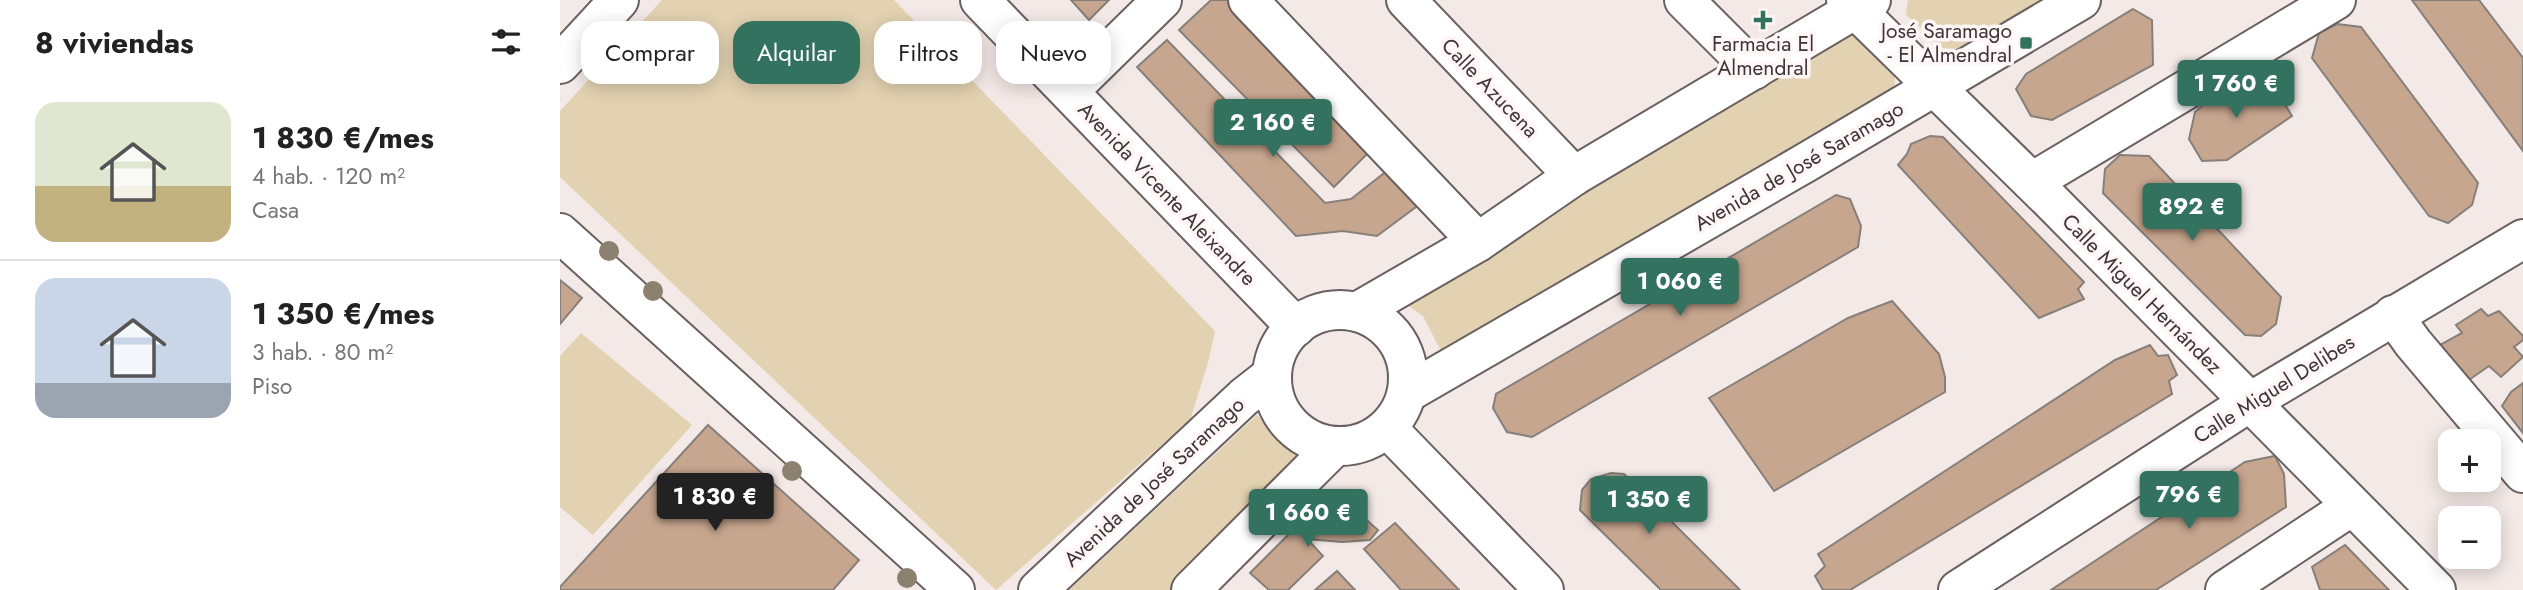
<!DOCTYPE html>
<html lang="es">
<meta charset="utf-8">
<style>
body{margin:0;font-family:Jost,sans-serif;background:#f6f6f6;color:#222;height:100vh;display:flex;flex-direction:column;font-size:26px;white-space:nowrap}
*{box-sizing:border-box;margin:0}
p{font-size:23px;color:#767676}
.icon{flex:none;width:38px;height:38px;fill:none;stroke:currentColor;stroke-width:2;stroke-linecap:round;stroke-linejoin:round}
.map{position:relative;flex:1;overflow:hidden}
.side{display:flex;flex-direction:column;background:#fff;width:560px}
.side>*{flex:none}
.guide{position:absolute;left:21px;top:21px;width:665px;height:63px;display:flex;gap:14px}
.buttons{position:absolute;left:1878px;top:429px;display:grid;gap:14px}
.buttons a{display:grid;place-items:center;width:63px;height:63px;border-radius:14px;background:#fff;box-shadow:0 4px 18px #0003;font-size:35px}
.price{position:absolute;translate:-50% -60px;padding:0 16px;border-radius:7px;background:#33725f;color:#fff;font-size:23px;line-height:46px;filter:drop-shadow(0 2px 4px #0008)}
.price::after{content:'';position:absolute;left:50%;top:42px;width:21px;height:16px;margin-left:-10px;background:inherit;clip-path:polygon(0 0,100% 0,50% 100%)}
.price.selected{background:#222;color:#fff}
ul{padding:0;list-style:none}
li{display:flex;align-items:center;gap:21px;height:175px;padding:0 35px}
li+li{border-top:2px solid #e0e0e0}
li span{display:grid;place-items:center;flex:none;width:196px;height:140px;border-radius:21px;color:#555}
li>.icon{margin-inline-start:auto}
span .icon{width:84px;height:84px;fill:#fffc;stroke-width:1}
li b{font-size:30px}
h2{display:flex;justify-content:space-between;align-items:center;height:84px;padding:0 35px;font-size:30px}
.chip{padding:0 24px;border-radius:21px;background:#fff;box-shadow:0 4px 18px #0003;font-size:24px;line-height:63px}
.chip.selected{background:#33725f;color:#fff}
main{display:flex;flex:1;min-height:0}
.map>svg:first-child{display:block}
</style>
<main>
<section class="side">
<h2>8 viviendas<svg class="icon" aria-label="filters" viewBox="0 0 24 24"><path d="M4 7h16M4 17h16"/><circle cx="9" cy="7" r="2"/><circle cx="15" cy="17" r="2"/></svg></h2>
<ul>
<li><span style="background:linear-gradient(#dfe7d0 60%,#c2b280 0)"><svg class="icon" aria-label="home" viewBox="0 0 24 24"><path d="M3 11l9-7 9 7M6 9v11h12V9"/></svg></span><div><b>1 830 €/mes</b><p>4 hab. · 120 m²</p><p>Casa</p></div></li>
<li><span style="background:linear-gradient(#c9d6e8 75%,#9aa5b1 0)"><svg class="icon" aria-label="home" viewBox="0 0 24 24"><path d="M3 11l9-7 9 7M6 9v11h12V9"/></svg></span><div><b>1 350 €/mes</b><p>3 hab. · 80 m²</p><p>Piso</p></div></li>
</ul>
</section>
<div class="map">
<svg width="1963" height="590" viewBox="0 0 1963 590">
<rect width="100%" height="100%" fill="#f3e9e7"/>
<g fill="#e2d2b1">
<polygon points="102,0 334,0 655,331 648,363 630,420 436,590 0,177 0,111"/>
<polygon points="1348,0 1483,0 1403,49 1386,51 1346,15"/>
<polygon points="1296,31 1335,71 1334,94 888,365 863,316 840,300"/>
<polygon points="21,333 132,425 33,535 0,507 0,356"/>
<polygon points="697,415 745,462 612,590 509,590"/>
</g>
<g fill="#c7a68f" stroke="#867f7a" stroke-width="2">
<polygon points="511,0 549,0 529,20"/>
<polygon points="651,0 669,0 814,147 774,187 619,30"/>
<polygon points="1852,0 1919,0 1963,58 1963,151"/>
<polygon points="1573,9 1592,20 1593,65 1492,120 1471,116 1456,89 1466,74"/>
<polygon points="1777,24 1801,27 1918,183 1912,205 1888,223 1869,216 1752,58 1759,33"/>
<polygon points="607,40 765,203 791,199 833,166 864,201 817,236 783,231 736,236 577,67"/>
<polygon points="1695,78 1721,98 1732,116 1667,160 1642,161 1629,139 1635,112 1662,89"/>
<polygon points="1370,136 1383,137 1524,282 1518,289 1524,299 1479,318 1338,165 1347,154 1351,144"/>
<polygon points="1560,155 1589,156 1721,297 1716,324 1701,336 1685,335 1543,193 1545,169"/>
<polygon points="1276,195 1290,199 1301,226 1298,247 972,437 947,432 933,408 936,394"/>
<polygon points="0,280 22,298 0,324"/>
<polygon points="1332,301 1379,354 1385,377 1385,392 1214,491 1149,398 1288,318"/>
<polygon points="1921,309 1928,316 1939,311 1963,336 1963,340 1954,347 1963,357 1941,377 1929,366 1906,382 1878,346 1902,333 1896,325"/>
<polygon points="1590,345 1598,356 1608,355 1617,375 1609,381 1612,394 1290,590 1263,590 1255,576 1265,566 1258,554 1555,360"/>
<polygon points="1963,383 1963,433 1942,406 1951,392"/>
<polygon points="148,425 299,560 273,590 0,590 0,587"/>
<polygon points="1715,456 1724,474 1726,507 1596,590 1491,590 1685,462"/>
<polygon points="1051,473 1064,474 1180,590 1101,590 1020,510 1022,490 1031,479"/>
<polygon points="801,515 818,530 810,540 782,542 747,539 763,556 728,590 709,590 690,573 747,516 775,519"/>
<polygon points="835,523 899,590 841,590 804,549"/>
<polygon points="1785,545 1829,590 1760,590 1752,567"/>
<polygon points="777,571 795,590 755,590"/>
</g>
<g fill="none" stroke-linecap="round" stroke-linejoin="round">
<defs>
<g id="street">
<polyline points="688,0 918,242"/>
<polyline points="846,0 1014,176"/>
<polyline points="1124,0 1194,70"/>
<polyline points="0,64 59,0"/>
<polyline points="509,91 602,0"/>
<polyline points="1472,182 1776,0"/>
<polyline points="0,233 395,590"/>
<polyline points="1833,315 1853,343 1963,473"/>
<polyline points="1398,590 1690,402 1963,239"/>
<polyline points="1665,590 1792,506"/>
</g>
<g id="secondary">
<polyline points="420,0 736,327"/>
<polyline points="1286,0 1488,198 1876,590"/>
<circle cx="780" cy="378" r="68"/>
<polyline points="797,312 918,242 1014,176 1311,0"/>
<polyline points="847,393 1245,163 1521,0"/>
<polyline points="827,428 984,590"/>
<polyline points="478,590 684,397 712,375"/>
<polyline points="631,590 775,446"/>
</g>
</defs>
<use href="#street" stroke="#69605f" stroke-width="42"/>
<use href="#secondary" stroke="#69605f" stroke-width="42"/>
<use href="#street" stroke="#fff" stroke-width="38"/>
<use href="#secondary" stroke="#fff" stroke-width="38"/>
</g>
<g fill="#8c806f">
<circle cx="49" cy="251" r="10"/>
<circle cx="93" cy="291" r="10"/>
<circle cx="232" cy="471" r="10"/>
<circle cx="347" cy="578" r="10"/>
</g>
<g fill="#33725f" stroke="#fff6f5" stroke-width="2.5">
<path d="M1199.5 9.5h7v7h7v7h-7v7h-7v-7h-7v-7h7z"/>
<rect x="1459" y="36" width="14" height="14" rx="3.5"/>
</g>
<g text-anchor="middle" stroke-width="7" stroke-linejoin="round" paint-order="stroke">
<g font-size="21" fill="#3b3736" stroke="#fff6f5" text-anchor="end">
<text x="1452" y="38">José Saramago<tspan x="1452" dy="24">- El Almendral</tspan></text>
<text x="1203" y="51" text-anchor="middle">Farmacia El<tspan x="1203" dy="24">Almendral</tspan></text>
</g>
<g font-size="21" fill="#3b3736" stroke="#fff6f5">
<text transform="translate(930 88) rotate(46)" y="7">Calle Azucena</text>
<text transform="translate(1239 166) rotate(-30)" y="7">Avenida de José Saramago</text>
<text transform="translate(607 194) rotate(46)" y="7">Avenida Vicente Aleixandre</text>
<text transform="translate(1582 294) rotate(45)" y="7">Calle Miguel Hernández</text>
<text transform="translate(1714 389) rotate(-32)" y="7">Calle Miguel Delibes</text>
<text transform="translate(594 482) rotate(-43)" y="7">Avenida de José Saramago</text>
</g>
</g>
</svg>
<div class="buttons">
<a>+</a>
<a>−</a>
</div>
<b class="price" style="left:1676px;top:120px">1 760 €</b>
<b class="price" style="left:713px;top:159px">2 160 €</b>
<b class="price" style="left:1632px;top:243px">892 €</b>
<b class="price" style="left:1120px;top:318px">1 060 €</b>
<b class="price" style="left:1629px;top:531px">796 €</b>
<b class="price selected" style="left:155px;top:533px">1 830 €</b>
<b class="price" style="left:1089px;top:536px">1 350 €</b>
<b class="price" style="left:748px;top:549px">1 660 €</b>
<div class="guide">
<a class="chip">Comprar</a>
<a class="chip selected">Alquilar</a>
<a class="chip">Filtros</a>
<a class="chip">Nuevo</a>
</div>
</div>
</main>
